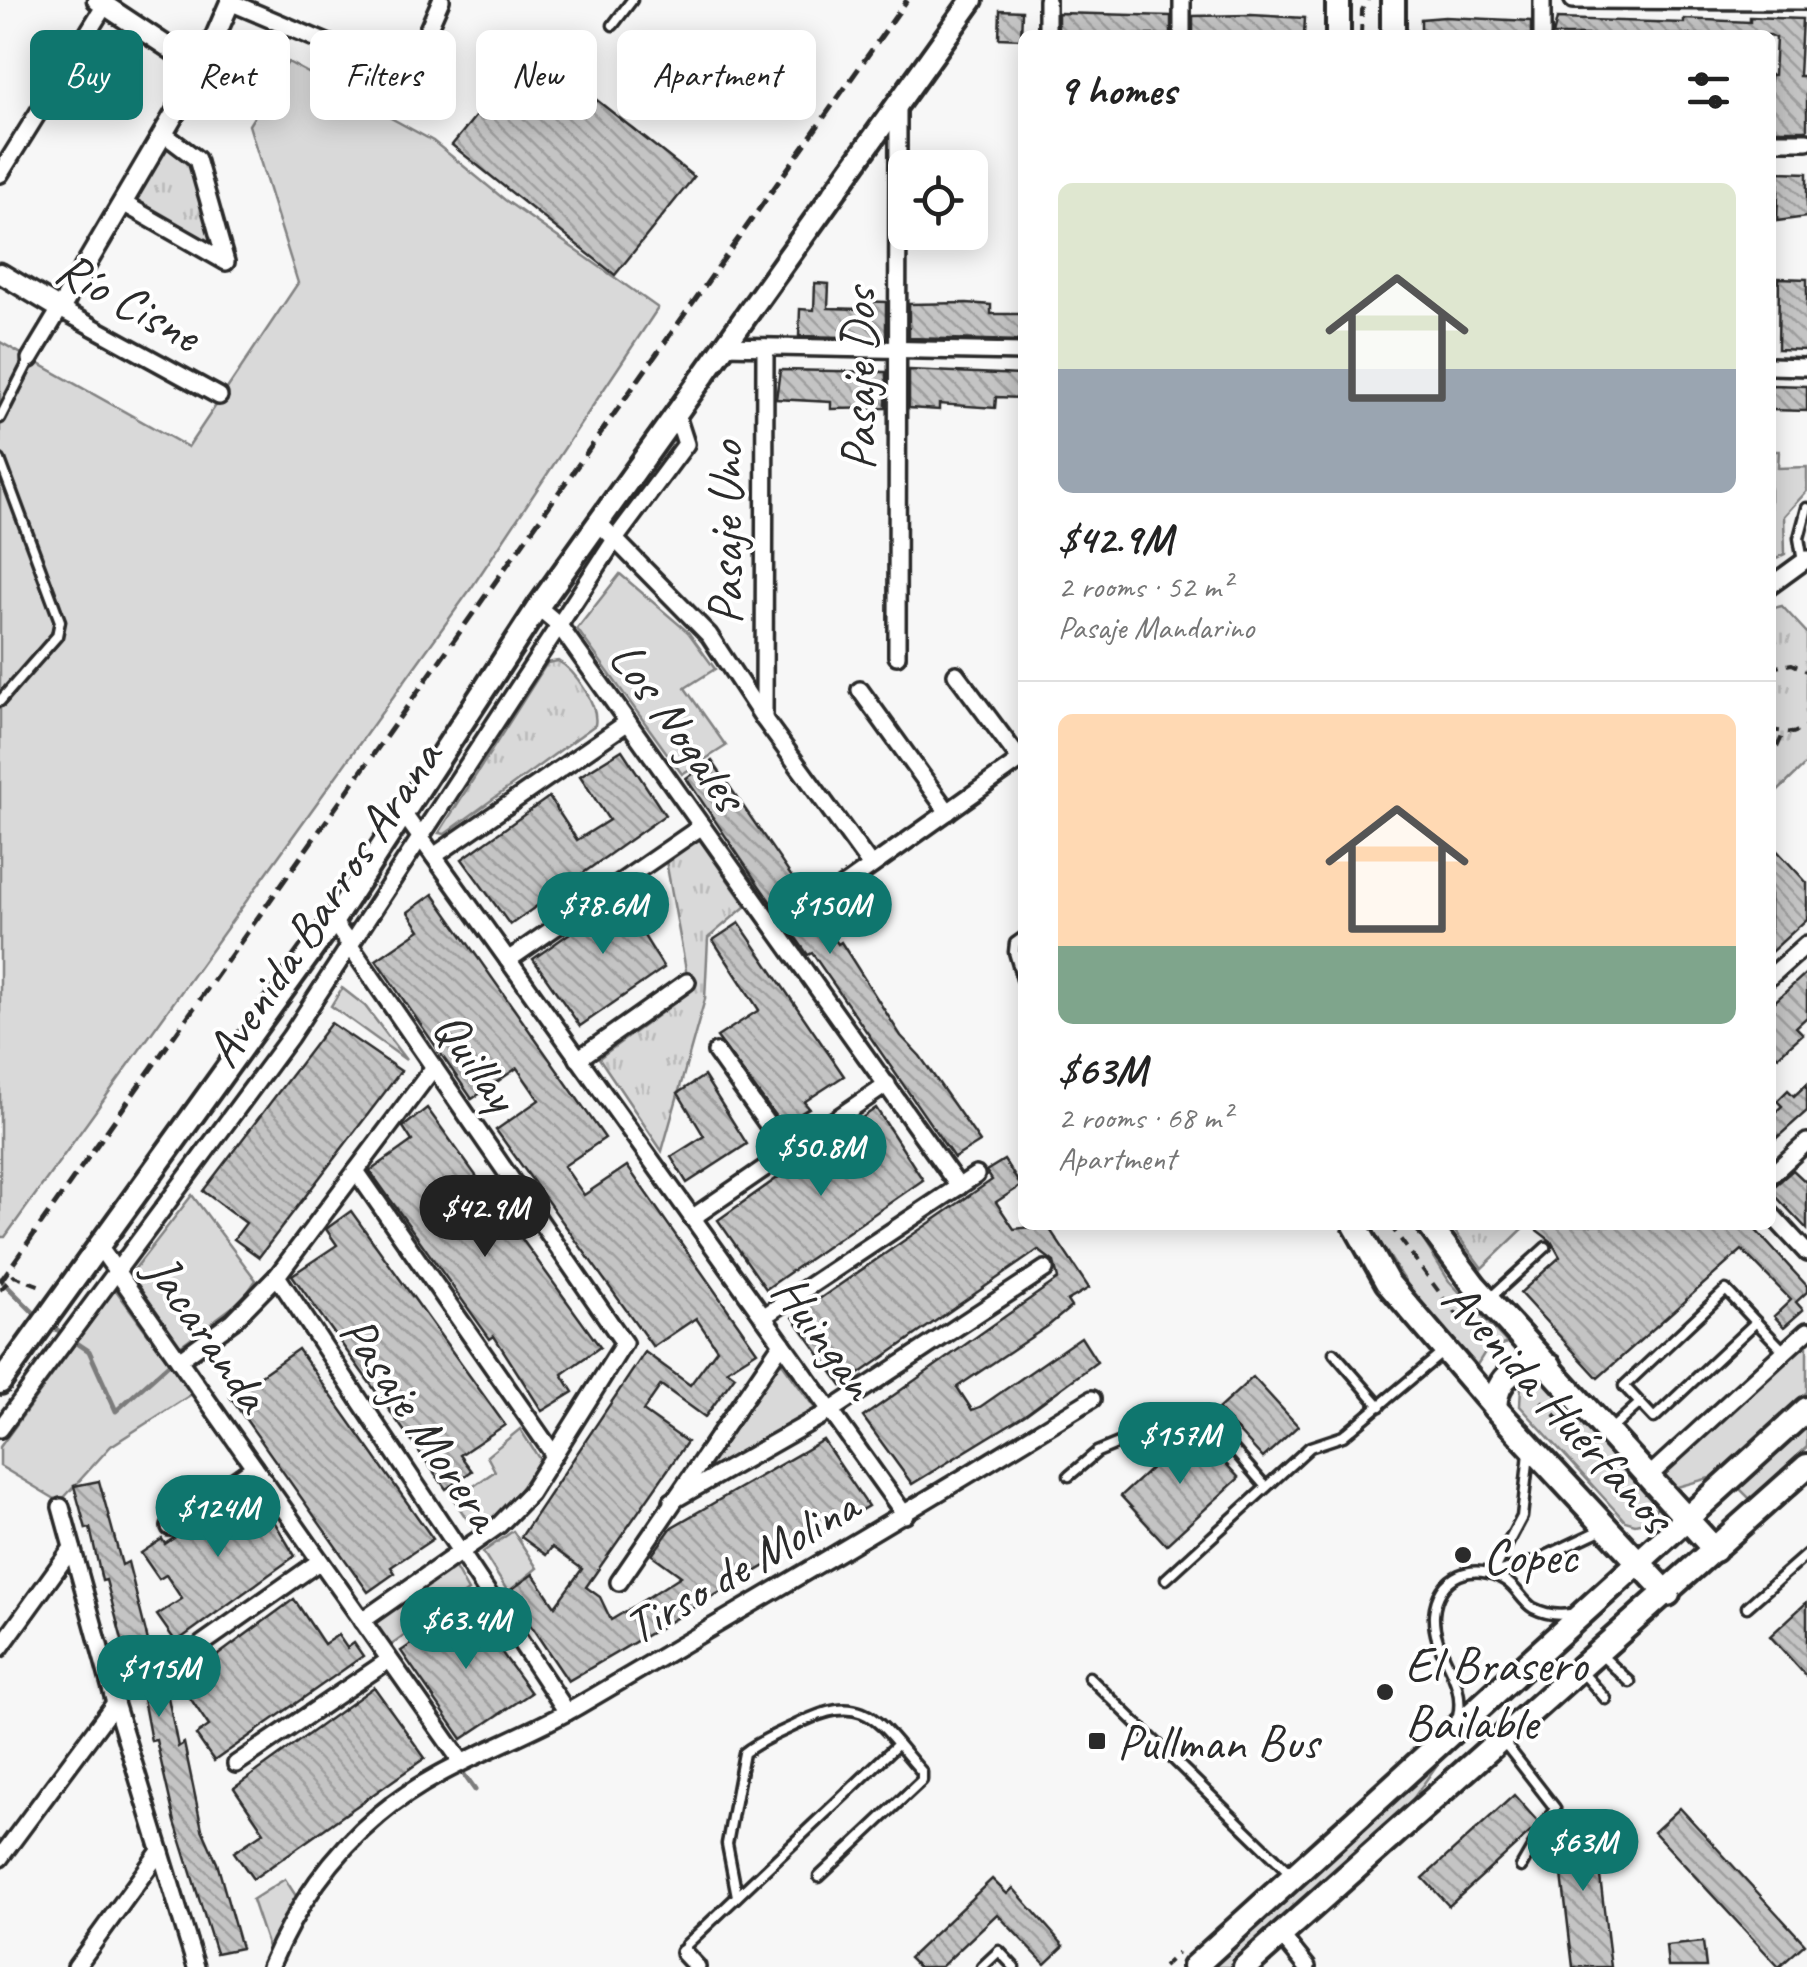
<!DOCTYPE html>
<meta charset="utf-8">
<style>
body{margin:0;font-family:Caveat,sans-serif;background:#f6f6f6;color:#222;height:100vh;display:flex;flex-direction:column;font-size:38px;white-space:nowrap}
*{box-sizing:border-box;margin:0}
p{font-size:32px;color:#767676}
.icon{flex:none;width:55px;height:55px;fill:none;stroke:currentColor;stroke-width:2;stroke-linecap:round;stroke-linejoin:round}
.map{position:relative;flex:1;overflow:hidden}
.panel{position:absolute;left:1018px;top:30px;width:758px;height:1200px;display:flex;flex-direction:column;background:#fff;border-radius:15px;box-shadow:0 5px 25px #0003}
.panel>*{flex:none}
.guide{position:absolute;left:30px;top:30px;width:838px;height:90px;display:flex;gap:20px}
.buttons{position:absolute;left:888px;top:150px;display:grid;gap:20px}
.buttons a{display:grid;place-items:center;width:100px;height:100px;border-radius:15px;background:#fff;box-shadow:0 5px 25px #0003;font-size:50px}
.price{position:absolute;translate:-50% -85px;padding:0 22px;border-radius:35px;background:#0f766e;color:#fff;font-size:32px;line-height:65px;filter:drop-shadow(0 2px 5px #0008)}
.price::after{content:'';position:absolute;left:50%;top:60px;width:30px;height:22px;margin-left:-15px;background:inherit;clip-path:polygon(0 0,100% 0,50% 100%)}
.price.active{background:#222;color:#fff}
ul{padding:0;list-style:none}
li{display:grid;align-content:center;gap:20px;height:530px;padding:0 40px}
li+li{border-top:2px solid #e0e0e0}
li span{display:grid;place-items:center;height:310px;border-radius:15px;color:#555}
li>.icon{margin-inline-start:auto}
span .icon{width:180px;height:180px;fill:#fffc;stroke-width:1}
li b{font-size:42px}
h2{display:flex;justify-content:space-between;align-items:center;height:120px;padding:0 40px;font-size:42px}
.pill{padding:0 35px;border-radius:15px;background:#fff;box-shadow:0 5px 25px #0003;font-size:35px;line-height:90px}
.pill.active{background:#0f766e;color:#fff}
.map>svg:first-child{display:block}
</style>
<div class="map">
<svg width="1807" height="1967" viewBox="0 0 1807 1967">
<defs>
<pattern id="park-tufts" width="24" height="20" patternUnits="userSpaceOnUse" patternTransform="scale(2.5)"><rect width="24" height="20" fill="#d9d9d9"/><path d="M3 7l-1-3M5 7V3M7 7l1-3M15 17l-1-3M17 17v-4M19 17l1-3" fill="none" stroke="#bababa"/></pattern>
<pattern id="building-back-hatch" width="6" height="6" patternUnits="userSpaceOnUse" patternTransform="scale(2.5)"><rect width="6" height="6" fill="#c4c4c4"/><path d="M-1 5l2 2M0 0l6 6M5-1l2 2" fill="none" stroke="#9f9f9f"/></pattern>
</defs>
<rect width="100%" height="100%" fill="#f7f7f7"/>
<filter id="ink" filterUnits="userSpaceOnUse"><feTurbulence type="fractalNoise" baseFrequency=".01" numOctaves="2"/><feDisplacementMap in="SourceGraphic" scale="20" xChannelSelector="R" yChannelSelector="G"/><feConvolveMatrix kernelMatrix="1 2 1 2 8 2 1 2 1" color-interpolation-filters="sRGB"/></filter>
<g filter="url(#ink)">
<g fill="#d9d9d9" stroke="#828282" stroke-width="2.5">
<polygon points="288,62 433,141 505,200 658,308 472,587 5,1237 0,1237 0,342 188,447 298,283 249,125"/>
<polygon points="1770,451 1779,451 1778,468 1807,467 1807,491 1784,516 1785,554 1770,561"/>
<polygon points="620,574 688,632 715,669 685,688 726,746 682,774 577,629"/>
<polygon points="342,988 365,1006 406,1060 331,1006"/>
<polygon points="192,1195 256,1280 243,1299 180,1346 130,1275"/>
<polygon points="1369,1225 1414,1225 1449,1281 1507,1343 1485,1352 1477,1365 1415,1296"/>
<polygon points="115,1289 192,1394 111,1446 60,1502 0,1466 0,1447"/>
<polygon points="1807,1340 1807,1392 1713,1477 1670,1489 1660,1476"/>
<polygon points="779,1359 816,1410 705,1473 703,1469"/>
<polygon points="1540,1377 1547,1379 1658,1504 1649,1521 1635,1524 1625,1521 1520,1406 1521,1386"/>
<polygon points="1807,1427 1807,1447 1750,1499 1739,1488"/>
<polygon points="520,1429 540,1460 504,1513 475,1531 454,1500 495,1471 487,1456"/>
<polygon points="513,1531 537,1568 508,1592 483,1552"/>
<polygon points="453,1564 468,1591 387,1648 370,1625"/>
<polygon points="1441,1759 1396,1823 1236,1967 1212,1967"/>
<polygon points="285,1879 298,1899 271,1956 252,1900"/>
</g>
<g fill="url(#park-tufts)" stroke="#828282" stroke-width="2.5">
<polygon points="166,146 190,164 213,244 134,200"/>
<polygon points="1782,606 1807,633 1807,763 1770,799 1770,609"/>
<path d="M558,661C575,670 599,705 595,725L445,834L439,833L547,663Z"/>
<polygon points="699,839 746,906 708,938 705,999 662,1151 599,1058 690,992 666,861"/>
<polygon points="1450,1225 1527,1225 1482,1268"/>
</g>
<g fill="none" stroke-linecap="round" stroke-linejoin="round">
<g stroke="#7b7b7b" stroke-width="5">
<polyline points="0,1279 40,1319"/>
<polyline points="50,1325 89,1351 116,1411 173,1360 175,1363"/>
<polyline points="460,1769 475,1790"/>
</g>
</g>
<g fill="url(#building-back-hatch)" stroke="#2b2b2b" stroke-width="2.5">
<polygon points="1000,10 1022,11 1021,39 999,38"/>
<polygon points="1058,13 1171,16 1171,35 1058,35"/>
<polygon points="1251,15 1305,18 1304,35 1193,35 1193,16"/>
<polygon points="1445,17 1531,21 1531,35 1421,35 1421,19"/>
<polygon points="1750,17 1802,19 1799,76 1807,76 1807,130 1770,130 1770,75 1774,75 1776,38 1770,35 1553,35 1557,19 1684,23 1684,19 1750,22"/>
<polygon points="531,48 694,177 615,275 452,145"/>
<polygon points="1779,172 1807,173 1807,217 1777,221"/>
<polygon points="1779,278 1807,279 1807,350 1778,349"/>
<polygon points="815,283 829,284 828,308 860,309 860,301 886,302 886,338 799,336 800,309 814,310"/>
<polygon points="967,303 991,305 991,314 1022,314 1022,341 909,338 909,304"/>
<polygon points="780,370 886,372 886,408 831,409 831,402 776,399"/>
<polygon points="909,370 1021,375 1021,398 996,397 995,408 939,404 939,410 909,408"/>
<polygon points="1770,385 1807,386 1807,411 1770,410"/>
<polygon points="622,750 665,815 510,925 462,859 549,797 577,840 609,820 580,776"/>
<polygon points="712,761 838,944 841,942 901,1036 920,1056 980,1142 954,1158 812,953 808,955 760,887 686,778"/>
<polygon points="1770,843 1807,883 1807,919 1770,953"/>
<polygon points="641,883 658,909 636,923 664,968 580,1026 533,959"/>
<polygon points="433,894 605,1138 564,1166 584,1195 627,1166 757,1351 727,1370 735,1376 705,1417 661,1385 643,1411 687,1442 586,1587 600,1597 611,1620 636,1605 681,1576 652,1555 672,1527 823,1440 868,1506 568,1681 508,1592 533,1574 555,1606 582,1569 552,1547 546,1555 521,1537 645,1352 690,1385 717,1349 696,1318 653,1347 496,1130 539,1100 517,1068 472,1099 376,960 420,930 408,912"/>
<polygon points="739,923 844,1076 804,1102 809,1108 782,1125 717,1037 759,1010 713,940"/>
<polygon points="1807,972 1807,1017 1796,1027 1803,1034 1778,1056 1770,1048 1770,1006"/>
<polygon points="331,1023 401,1071 259,1257 234,1239 246,1223 203,1191"/>
<polygon points="704,1076 747,1144 687,1183 671,1157 704,1136 678,1093"/>
<polygon points="1807,1084 1807,1111 1770,1144 1770,1117 1782,1106 1777,1101 1788,1090 1794,1096"/>
<polygon points="427,1108 600,1347 562,1374 573,1392 542,1411 494,1336 490,1339 370,1171 412,1141 403,1127"/>
<polygon points="876,1108 923,1180 766,1289 718,1220"/>
<polygon points="1004,1160 1021,1186 996,1202 1014,1229 1047,1225 1089,1288 1067,1301 1071,1307 1048,1326 957,1387 972,1410 980,1407 1081,1337 1097,1362 1025,1415 912,1484 863,1417 1058,1279 1054,1262 1038,1250 842,1386 793,1317 992,1180 986,1171"/>
<polygon points="1793,1170 1807,1183 1807,1229 1770,1190"/>
<polygon points="351,1211 505,1425 460,1455 472,1471 446,1489 292,1275 337,1245 326,1229"/>
<polygon points="1530,1225 1751,1225 1807,1286 1807,1292 1796,1302 1803,1310 1784,1327 1774,1316 1791,1300 1742,1250 1598,1378 1520,1293 1560,1257 1551,1241"/>
<polygon points="298,1349 433,1539 391,1567 395,1573 368,1592 230,1397"/>
<polygon points="1253,1377 1298,1426 1263,1458 1218,1409"/>
<polygon points="1194,1429 1239,1478 1166,1545 1121,1496"/>
<polygon points="99,1481 122,1565 128,1562 162,1696 167,1692 178,1747 184,1743 202,1829 217,1863 241,1948 216,1953 175,1822 156,1740 151,1741 141,1688 135,1689 106,1580 102,1581 90,1528 86,1529 74,1486"/>
<polygon points="252,1485 295,1556 176,1642 157,1615 182,1599 166,1575 159,1579 141,1553 162,1539 165,1544"/>
<polygon points="294,1599 324,1644 338,1635 347,1648 354,1643 363,1656 214,1761 196,1735 209,1726 180,1683"/>
<polygon points="1807,1602 1807,1677 1770,1636"/>
<polygon points="468,1606 531,1693 462,1739 401,1651"/>
<polygon points="374,1687 425,1758 253,1879 234,1852 264,1832 234,1788"/>
<polygon points="1514,1795 1538,1822 1536,1827 1449,1906 1423,1878"/>
<polygon points="1680,1808 1805,1944 1779,1967 1654,1832"/>
<polygon points="1593,1819 1611,1967 1573,1967 1556,1824"/>
<polygon points="992,1879 1007,1894 1013,1888 1064,1946 1045,1964 997,1914 941,1967 918,1967 909,1958"/>
<polygon points="1703,1942 1706,1967 1668,1967 1666,1946"/>
</g>
<g fill="none" stroke-linecap="round" stroke-linejoin="round">
<defs>
<g id="service">
<polyline points="613,25 632,0"/>
<polyline points="0,418 30,359"/>
<polyline points="0,460 60,621 57,636 0,701"/>
<polyline points="1803,562 1799,538 1807,508"/>
<polyline points="1022,938 1015,943 1014,952 1022,979"/>
<polygon points="1726,1290 1756,1322 1654,1418 1624,1386"/>
<polyline points="1490,1298 1546,1247"/>
<polyline points="1756,1322 1784,1351"/>
<polyline points="1334,1353 1380,1406"/>
<polyline points="1609,1431 1640,1403"/>
<polyline points="1529,1453 1522,1517 1492,1573 1533,1562 1605,1528"/>
<polyline points="1069,1476 1097,1452 1184,1416 1208,1420 1266,1487"/>
<polyline points="1166,1579 1310,1447 1343,1436 1442,1353"/>
<polyline points="1747,1607 1807,1554"/>
<polyline points="1600,1654 1630,1682"/>
<polyline points="1581,1671 1606,1699"/>
<polyline points="1089,1677 1290,1873"/>
<path d="M1458,1717C1467,1677 1432,1654 1434,1615C1437,1575 1474,1560 1506,1581C1517,1588 1522,1601 1533,1608C1545,1614 1557,1616 1570,1614"/>
<polyline points="1503,1741 1555,1808 1521,1867"/>
<path d="M737,1896L727,1844L744,1753C760,1740 782,1732 800,1723C867,1689 879,1724 922,1772V1780L819,1877"/>
<polyline points="684,1953 686,1945 897,1745"/>
<polyline points="982,1967 999,1951 1014,1967"/>
</g>
<g id="minor">
<polyline points="1182,0 1182,35"/>
<polyline points="1573,0 1807,1"/>
<polyline points="230,2 407,77 441,0"/>
<polyline points="1047,35 1047,0"/>
<polyline points="1542,35 1542,0"/>
<polyline points="1770,141 1807,141"/>
<polyline points="0,174 105,5"/>
<polyline points="123,203 226,262 197,159 164,134"/>
<polyline points="723,346 1022,352"/>
<polyline points="30,359 60,309 219,396"/>
<polyline points="1770,366 1807,367"/>
<polyline points="598,522 709,635 764,719 871,866"/>
<polyline points="1770,586 1807,559"/>
<polyline points="538,607 558,624 959,1187"/>
<polyline points="897,656 898,105"/>
<polyline points="956,674 1021,761"/>
<polyline points="860,690 948,812"/>
<polyline points="764,719 765,347"/>
<polyline points="403,813 905,1515"/>
<polyline points="434,856 628,722"/>
<polyline points="838,890 1022,759"/>
<polyline points="333,921 624,1343 530,1493 499,1525 362,1621"/>
<polyline points="508,960 702,826"/>
<polyline points="1770,977 1807,944"/>
<polyline points="716,1052 787,1152"/>
<polyline points="578,1059 687,982"/>
<polyline points="356,1171 554,1455"/>
<polyline points="1770,1176 1807,1142"/>
<polyline points="1770,1213 1807,1253"/>
<polyline points="692,1218 887,1084"/>
<polyline points="98,1245 461,1761"/>
<polyline points="277,1276 567,1712"/>
<polyline points="763,1317 976,1175"/>
<polyline points="179,1360 233,1321 277,1276 434,1067"/>
<polyline points="0,1429 290,1037 616,538 686,444 676,413"/>
<polyline points="1650,1475 1807,1331"/>
<polyline points="672,1501 830,1411 1045,1269"/>
<polyline points="61,1507 115,1703 196,1967"/>
<polyline points="170,1527 254,1467"/>
<polyline points="619,1582 782,1343"/>
<polyline points="202,1644 320,1561"/>
<polyline points="0,1648 72,1548"/>
<polyline points="236,1764 389,1660"/>
<polyline points="0,1858 115,1703"/>
<polyline points="1281,1935 1307,1967"/>
<polyline points="684,1953 697,1967"/>
<polyline points="76,1967 160,1851"/>
<path d="M270,1967C295,1908 330,1856 379,1815C439,1764 512,1744 578,1706C750,1605 922,1504 1092,1399"/>
</g>
<g id="tertiary">
<polyline points="97,0 201,69"/>
<polyline points="0,273 60,309 201,69 231,0"/>
</g>
<polyline id="secondary" points="0,1383 333,921 538,607 972,0"/>
<g id="primary">
<polyline points="1393,0 1393,35"/>
<polyline points="1338,35 1338,0"/>
<polyline points="1355,1225 1387,1282 1495,1408 1668,1594"/>
<polyline points="1429,1225 1475,1286 1715,1550"/>
<path d="M1495,1408C1496,1377 1520,1359 1550,1366"/>
<polyline points="1194,1967 1807,1409"/>
<polyline points="1245,1967 1807,1466"/>
</g>
</defs>
<use href="#service" stroke="#2b2b2b" stroke-width="15"/>
<use href="#minor" stroke="#2b2b2b" stroke-width="22"/>
<use href="#tertiary" stroke="#2b2b2b" stroke-width="25"/>
<use href="#secondary" stroke="#2b2b2b" stroke-width="28"/>
<use href="#primary" stroke="#2b2b2b" stroke-width="30"/>
<g stroke="#2b2b2b" stroke-width="4" stroke-dasharray="10 8" stroke-linecap="butt">
<polyline points="1361,35 1362,10 1368,0"/>
<polyline points="1770,623 1775,665"/>
<polyline points="1770,668 1792,664 1807,671"/>
<polyline points="1770,730 1793,733 1807,727"/>
<polyline points="1770,763 1783,734"/>
<polyline points="1390,1225 1450,1307 1498,1356"/>
<polyline points="0,1290 14,1276 46,1288"/>
<polyline points="1529,1388 1655,1519"/>
<polyline points="1163,1967 1178,1953"/>
</g>
<use href="#service" stroke="#fff" stroke-width="8"/>
<use href="#minor" stroke="#fff" stroke-width="15"/>
<use href="#tertiary" stroke="#fff" stroke-width="18"/>
<use href="#secondary" stroke="#fff" stroke-width="20"/>
<use href="#primary" stroke="#fff" stroke-width="22"/>
<polyline stroke="#2b2b2b" stroke-width="5" stroke-dasharray="15 8" stroke-linecap="butt" points="0,1282 907,0"/>
</g>
</g>
<g fill="#2b2b2b" stroke="#fff" stroke-width="4">
<circle cx="1463" cy="1555" r="10"/>
<circle cx="1385" cy="1692" r="10"/>
<rect x="1087" y="1731" width="20" height="20" rx="5"/>
</g>
<g text-anchor="middle" stroke-width="8" stroke-linejoin="round" paint-order="stroke">
<g font-size="50" fill="#2b2b2b" stroke="#fff">
<text transform="translate(129 300) rotate(29)" y="18">Río Cisne</text>
<text transform="translate(857 379) rotate(-90)" y="18">Pasaje Dos</text>
<text transform="translate(724 533) rotate(-90)" y="18">Pasaje Uno</text>
<text transform="translate(679 725) rotate(54)" y="18">Los Nogales</text>
<text transform="translate(322 903) rotate(-56)" y="18">Avenida Barros Arana</text>
<text transform="translate(477 1060) rotate(55)" y="18">Quillay</text>
<text transform="translate(209 1332) rotate(55)" y="18">Jacaranda</text>
<text transform="translate(826 1336) rotate(54)" y="18">Huingan</text>
<text transform="translate(1559 1406) rotate(48)" y="18">Avenida Huérfanos</text>
<text transform="translate(422 1422) rotate(56)" y="18">Pasaje Morera</text>
<text transform="translate(740 1565) rotate(-30)" y="18">Tirso de Molina</text>
</g>
<g font-size="50" fill="#2b2b2b" stroke="#fff" text-anchor="start">
<text x="1483" y="1573">Copec</text>
<text x="1405" y="1681">El Brasero<tspan x="1405" dy="58">Bailable</tspan></text>
<text x="1117" y="1759">Pullman Bus</text>
</g>
</g>
</svg>
<div class="buttons">
<a><svg class="icon" aria-label="locate" viewBox="0 0 24 24"><circle cx="12" cy="12" r="6"/><path d="M12 2v4M12 18v4M2 12h4M18 12h4"/></svg></a>
</div>
<b class="price" style="left:603px;top:957px">$78.6M</b>
<b class="price" style="left:830px;top:957px">$150M</b>
<b class="price" style="left:821px;top:1199px">$50.8M</b>
<b class="price active" style="left:485px;top:1260px">$42.9M</b>
<b class="price" style="left:1180px;top:1487px">$157M</b>
<b class="price" style="left:218px;top:1560px">$124M</b>
<b class="price" style="left:466px;top:1672px">$63.4M</b>
<b class="price" style="left:159px;top:1720px">$115M</b>
<b class="price" style="left:1583px;top:1894px">$63M</b>
<div class="guide">
<a class="pill active">Buy</a>
<a class="pill">Rent</a>
<a class="pill">Filters</a>
<a class="pill">New</a>
<a class="pill">Apartment</a>
</div>
<section class="panel">
<h2>9 homes<svg class="icon" aria-label="filters" viewBox="0 0 24 24"><path d="M4 7h16M4 17h16"/><circle cx="9" cy="7" r="2"/><circle cx="15" cy="17" r="2"/></svg></h2>
<ul>
<li><span style="background:linear-gradient(#dfe7d0 60%,#9aa5b1 0)"><svg class="icon" aria-label="home" viewBox="0 0 24 24"><path d="M3 11l9-7 9 7M6 9v11h12V9"/></svg></span><div><b>$42.9M</b><p>2 rooms · 52 m²</p><p>Pasaje Mandarino</p></div></li>
<li><span style="background:linear-gradient(#ffd9b3 75%,#7fa58c 0)"><svg class="icon" aria-label="home" viewBox="0 0 24 24"><path d="M3 11l9-7 9 7M6 9v11h12V9"/></svg></span><div><b>$63M</b><p>2 rooms · 68 m²</p><p>Apartment</p></div></li>
</ul>
</section>
</div>
